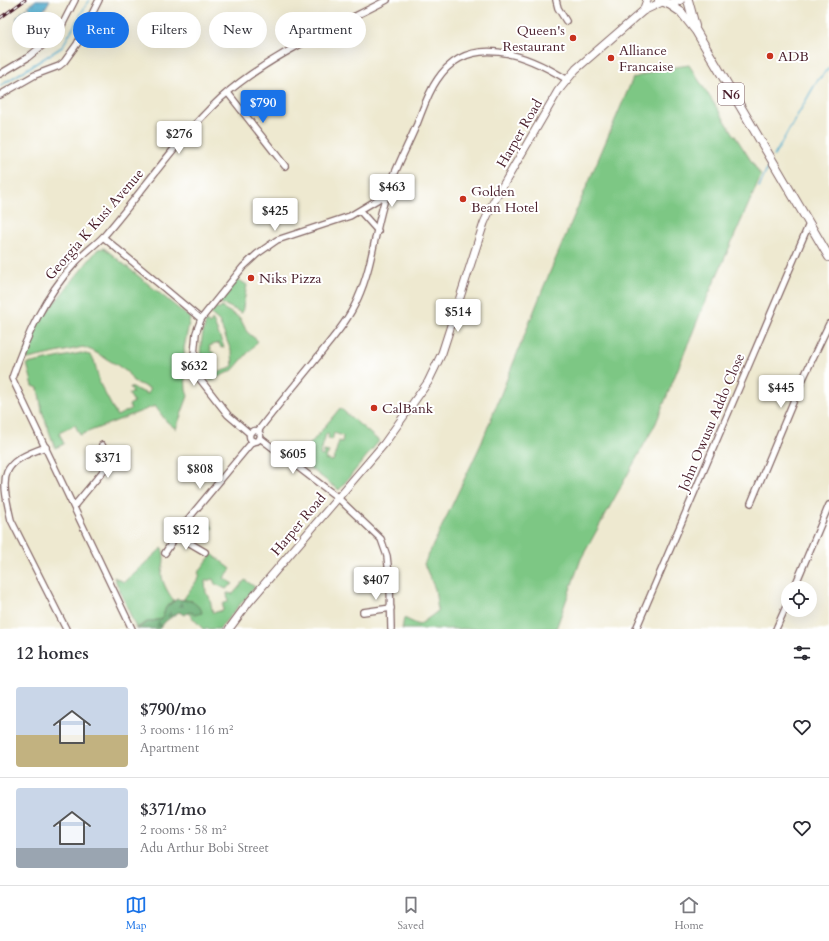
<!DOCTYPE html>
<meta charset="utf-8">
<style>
body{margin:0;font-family:Cardo,serif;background:#f7f7f7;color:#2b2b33;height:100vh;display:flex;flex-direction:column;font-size:15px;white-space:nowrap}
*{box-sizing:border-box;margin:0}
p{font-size:13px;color:#7c7c81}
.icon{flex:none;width:22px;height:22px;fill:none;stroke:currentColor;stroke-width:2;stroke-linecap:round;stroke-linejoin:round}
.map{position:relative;height:629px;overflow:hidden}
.side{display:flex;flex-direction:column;background:#fff;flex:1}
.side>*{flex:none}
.hud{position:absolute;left:12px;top:12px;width:400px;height:36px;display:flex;gap:8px}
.tools{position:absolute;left:781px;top:581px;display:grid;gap:8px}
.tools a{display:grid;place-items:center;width:36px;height:36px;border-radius:50%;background:#fff;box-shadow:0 4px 16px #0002;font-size:20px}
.price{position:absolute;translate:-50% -34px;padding:0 9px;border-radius:4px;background:#fff;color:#222;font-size:13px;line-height:26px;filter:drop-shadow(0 1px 2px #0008)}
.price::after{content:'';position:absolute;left:50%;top:24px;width:12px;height:9px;margin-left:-6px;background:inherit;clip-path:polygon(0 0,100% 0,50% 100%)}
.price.active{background:#1a73e8;color:#fff}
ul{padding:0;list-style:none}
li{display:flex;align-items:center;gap:12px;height:100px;padding:0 16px}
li+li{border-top:1px solid #e1e1e2}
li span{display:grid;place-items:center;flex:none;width:112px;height:80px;border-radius:4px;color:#555}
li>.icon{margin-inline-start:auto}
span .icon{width:48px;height:48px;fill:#fffc;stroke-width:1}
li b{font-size:17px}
h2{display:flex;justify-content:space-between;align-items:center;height:48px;padding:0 16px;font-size:17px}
.chip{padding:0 14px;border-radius:18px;background:#fff;box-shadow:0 4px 16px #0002;font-size:14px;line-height:36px}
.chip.active{background:#1a73e8;color:#fff}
.tab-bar{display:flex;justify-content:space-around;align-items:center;height:56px;border-top:1px solid #e1e1e2;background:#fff;font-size:11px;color:#7c7c81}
.tab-bar a{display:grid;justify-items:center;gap:2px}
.tab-bar .active{color:#1a73e8}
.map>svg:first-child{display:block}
</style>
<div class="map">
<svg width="829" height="629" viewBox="0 0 829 629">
<defs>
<pattern id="forest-firs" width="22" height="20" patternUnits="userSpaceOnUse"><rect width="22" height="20" fill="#66ac72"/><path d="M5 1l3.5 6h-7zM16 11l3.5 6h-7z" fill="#568b5e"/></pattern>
<pattern id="water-ripples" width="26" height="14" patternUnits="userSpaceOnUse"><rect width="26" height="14" fill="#51adcf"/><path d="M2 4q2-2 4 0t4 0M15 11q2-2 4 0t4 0" fill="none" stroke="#458ca8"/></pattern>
</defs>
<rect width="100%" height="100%" fill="#fff"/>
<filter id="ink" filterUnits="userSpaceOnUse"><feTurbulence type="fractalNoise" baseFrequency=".025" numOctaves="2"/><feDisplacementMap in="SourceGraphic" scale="8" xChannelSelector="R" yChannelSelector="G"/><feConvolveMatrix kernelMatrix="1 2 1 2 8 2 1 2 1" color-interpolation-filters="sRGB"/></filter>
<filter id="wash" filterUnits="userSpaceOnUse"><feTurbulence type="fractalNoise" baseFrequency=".012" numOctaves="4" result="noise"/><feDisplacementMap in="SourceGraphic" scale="16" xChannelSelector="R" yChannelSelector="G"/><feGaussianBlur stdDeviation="0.9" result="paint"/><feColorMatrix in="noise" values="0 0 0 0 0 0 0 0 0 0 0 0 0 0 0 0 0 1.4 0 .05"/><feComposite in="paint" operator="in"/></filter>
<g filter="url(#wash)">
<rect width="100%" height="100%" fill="#eee9d0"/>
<g fill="#7dc784" stroke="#647358" fill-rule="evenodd">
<polygon points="689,65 761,176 703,307 656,423 581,559 556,629 402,629 404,618 419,625 438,611 435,589 424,564 481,444 544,286 633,78 661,69"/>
<polygon points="104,248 190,318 184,348 186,390 188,396 176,429 166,421 155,406 80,435 75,425 59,433 64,444 55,448 42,411 38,388 33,386 27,364 81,353 90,355 94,360 100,384 117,416 131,409 129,405 134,402 129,394 133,392 130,387 148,394 150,389 133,381 127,372 117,365 93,351 83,347 28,359 23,358 38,323 98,249"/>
<polygon points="236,278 247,285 242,313 219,302"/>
<path d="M216,307L219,310L221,307L240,318L247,332L258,341L233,370L210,381C195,365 201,341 206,321L210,324L212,320L213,321L224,347L221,348L219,343L209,346L211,352H213L215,356L206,359L209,371H211L214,375L233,366L232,353L219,321L211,314Z"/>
<path d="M340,408L379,441L339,490L298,459ZM334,433L343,436L342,442L339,441L333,461L325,459L329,452L324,451L323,456L320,455L326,434L329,435L328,438L332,440Z"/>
<polygon points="206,518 213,528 191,543 184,532"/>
<path d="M162,548C167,563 161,566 162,577C164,586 169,594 174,601L166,607L162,619L147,622L136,628L114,577L124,582Z"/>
<polygon points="212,554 231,569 224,578 233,584 226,589 215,584 213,579 205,581 206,593 209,596 213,613 223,610 223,604 228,601 227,593 233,594 245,580 255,587 219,629 203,629 188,613 192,601 183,600 200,576 198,573"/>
</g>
<polygon fill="url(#forest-firs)" stroke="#58664e" points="177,599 192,601 201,609 202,613 195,615 190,612 184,615 179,612 166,621 159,629 137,629 147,622 162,619 166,607"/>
<g fill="url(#water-ripples)" stroke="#4e667d">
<polygon points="36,0 50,0 39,18 28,6"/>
<polygon points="26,8 38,19 25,34 17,21 17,17"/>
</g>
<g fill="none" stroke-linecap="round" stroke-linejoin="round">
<g stroke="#51adcf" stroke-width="1.5">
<polyline points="0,86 62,47 89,0"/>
<polyline points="774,156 817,81 829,68"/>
<polyline points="759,187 770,163"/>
</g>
</g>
</g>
<g filter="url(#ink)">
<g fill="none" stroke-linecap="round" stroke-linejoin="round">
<defs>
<g id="minor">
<polyline points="556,0 558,8 566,21"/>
<polyline points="0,74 27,58 58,33 75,0"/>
<polyline points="228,93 285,166"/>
<polyline points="0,95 35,75 59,66 64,62 77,44 99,0"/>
<polyline points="360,211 378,231"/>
<polyline points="103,237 201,319"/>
<circle cx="255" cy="436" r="5.5"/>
<path d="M258,431C279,403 303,376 324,349C337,333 350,317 358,298C373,265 375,227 387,193C395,170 407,147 417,124C423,109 428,93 437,80C469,31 527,55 566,79"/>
<polyline points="249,433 228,415 199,378 194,366 194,355 196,333 201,319 243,267 257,254 277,240 350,216 387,194"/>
<polyline points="260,438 337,497 381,539 387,556 390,584 391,629"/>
<path d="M46,447C0,463 0,473 11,520L66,629"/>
<polyline points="751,503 801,383 829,324"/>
<polyline points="74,506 104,470 109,460 102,445"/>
<polyline points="176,535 205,552"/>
<polyline points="165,553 184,524 253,441"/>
<polyline points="794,588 829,505"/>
<polyline points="363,612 391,608"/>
<path d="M132,629L12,378C27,335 44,297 75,263C84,253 95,245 104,236C144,190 176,140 221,98C266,57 333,28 387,0"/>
<polyline points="636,629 809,224"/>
<polyline points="776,629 788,602"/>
</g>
<g id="major">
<polyline points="643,11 647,0"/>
<polyline points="229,629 249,602 384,444 428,382 442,353 484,223 494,201 558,91 576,69 643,11 662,2"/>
</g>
<g id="highway">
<polyline points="659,0 669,4 680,0"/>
<polyline points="688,0 695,26"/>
<polyline points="669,4 681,12 696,31 829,257"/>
</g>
</defs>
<use href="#minor" stroke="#836665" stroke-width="8"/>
<use href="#major" stroke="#836665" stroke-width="9"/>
<use href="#highway" stroke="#836665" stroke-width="10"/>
<use href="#minor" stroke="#fff" stroke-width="5.5"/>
<use href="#major" stroke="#fff" stroke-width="7"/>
<use href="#highway" stroke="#fff" stroke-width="8"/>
<defs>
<polyline id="rail" points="0,18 25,0"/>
</defs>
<use href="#rail" stroke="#4a1f2b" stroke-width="3"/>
<use href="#rail" stroke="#fff" stroke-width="1.5" stroke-dasharray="4.5" stroke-linecap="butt"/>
</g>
</g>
<g fill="#c8321e" stroke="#fff" stroke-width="1.5">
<circle cx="573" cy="38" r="4"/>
<circle cx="770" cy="56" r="4"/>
<circle cx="611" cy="58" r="4"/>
<circle cx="463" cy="199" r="4"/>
<circle cx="251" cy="278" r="4"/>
<circle cx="374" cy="408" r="4"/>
</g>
<g text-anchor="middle" stroke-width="4" stroke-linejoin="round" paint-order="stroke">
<rect fill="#fff" stroke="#80626b" stroke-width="1" x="718" y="83" width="26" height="22" rx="3"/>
<g font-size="13" font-weight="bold" fill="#4a1f2b">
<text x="731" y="99">N6</text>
</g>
<g font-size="14" fill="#4a1f2b" stroke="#fff" text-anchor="start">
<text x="565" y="35" text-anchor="end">Queen's<tspan x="565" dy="16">Restaurant</tspan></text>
<text x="619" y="55">Alliance<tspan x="619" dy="16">Francaise</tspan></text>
<text x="778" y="61">ADB</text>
<text x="471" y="196">Golden<tspan x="471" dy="16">Bean Hotel</tspan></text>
<text x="259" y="283">Niks Pizza</text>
<text x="382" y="413">CalBank</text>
</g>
<g font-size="14" fill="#4a1f2b" stroke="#fff">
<text transform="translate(519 133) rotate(-60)" y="5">Harper Road</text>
<text transform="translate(94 224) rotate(-49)" y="5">Georgia K Kusi Avenue</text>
<text transform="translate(711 422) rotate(-67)" y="5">John Owusu Addo Close</text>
<text transform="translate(298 524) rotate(-50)" y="5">Harper Road</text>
</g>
</g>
</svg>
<div class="tools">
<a><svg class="icon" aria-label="locate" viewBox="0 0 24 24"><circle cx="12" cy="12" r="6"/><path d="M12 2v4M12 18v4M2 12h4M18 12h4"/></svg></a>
</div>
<b class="price active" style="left:263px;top:124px">$790</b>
<b class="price" style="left:179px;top:155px">$276</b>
<b class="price" style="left:392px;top:208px">$463</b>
<b class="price" style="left:275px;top:232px">$425</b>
<b class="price" style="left:458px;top:333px">$514</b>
<b class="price" style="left:194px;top:387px">$632</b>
<b class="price" style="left:781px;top:409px">$445</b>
<b class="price" style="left:293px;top:475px">$605</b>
<b class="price" style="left:108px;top:479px">$371</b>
<b class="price" style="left:200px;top:490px">$808</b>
<b class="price" style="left:186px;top:551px">$512</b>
<b class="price" style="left:376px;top:601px">$407</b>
<div class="hud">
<a class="chip">Buy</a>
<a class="chip active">Rent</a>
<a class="chip">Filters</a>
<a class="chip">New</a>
<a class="chip">Apartment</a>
</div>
</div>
<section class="side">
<h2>12 homes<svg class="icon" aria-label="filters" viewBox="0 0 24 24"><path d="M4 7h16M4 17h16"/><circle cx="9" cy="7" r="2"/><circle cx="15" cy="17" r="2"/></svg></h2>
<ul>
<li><span style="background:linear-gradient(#c9d6e8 60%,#c2b280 0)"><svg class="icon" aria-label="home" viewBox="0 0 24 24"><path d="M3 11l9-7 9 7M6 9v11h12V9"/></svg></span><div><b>$790/mo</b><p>3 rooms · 116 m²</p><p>Apartment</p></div><svg class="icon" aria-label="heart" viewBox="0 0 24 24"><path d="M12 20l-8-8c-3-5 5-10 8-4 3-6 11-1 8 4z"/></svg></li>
<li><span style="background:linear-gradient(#c9d6e8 75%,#9aa5b1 0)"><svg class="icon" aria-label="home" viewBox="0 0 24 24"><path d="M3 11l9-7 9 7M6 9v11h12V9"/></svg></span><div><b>$371/mo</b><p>2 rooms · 58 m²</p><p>Adu Arthur Bobi Street</p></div><svg class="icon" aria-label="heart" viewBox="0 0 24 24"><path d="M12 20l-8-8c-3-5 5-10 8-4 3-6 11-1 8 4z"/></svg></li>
</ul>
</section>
<nav class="tab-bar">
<a class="active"><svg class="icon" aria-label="map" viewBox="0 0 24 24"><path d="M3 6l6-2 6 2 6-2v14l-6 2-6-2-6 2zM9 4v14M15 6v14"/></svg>Map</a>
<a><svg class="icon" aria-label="saved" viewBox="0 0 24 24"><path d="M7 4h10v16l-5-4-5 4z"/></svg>Saved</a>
<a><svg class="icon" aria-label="home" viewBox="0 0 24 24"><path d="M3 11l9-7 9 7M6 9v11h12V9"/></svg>Home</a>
</nav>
